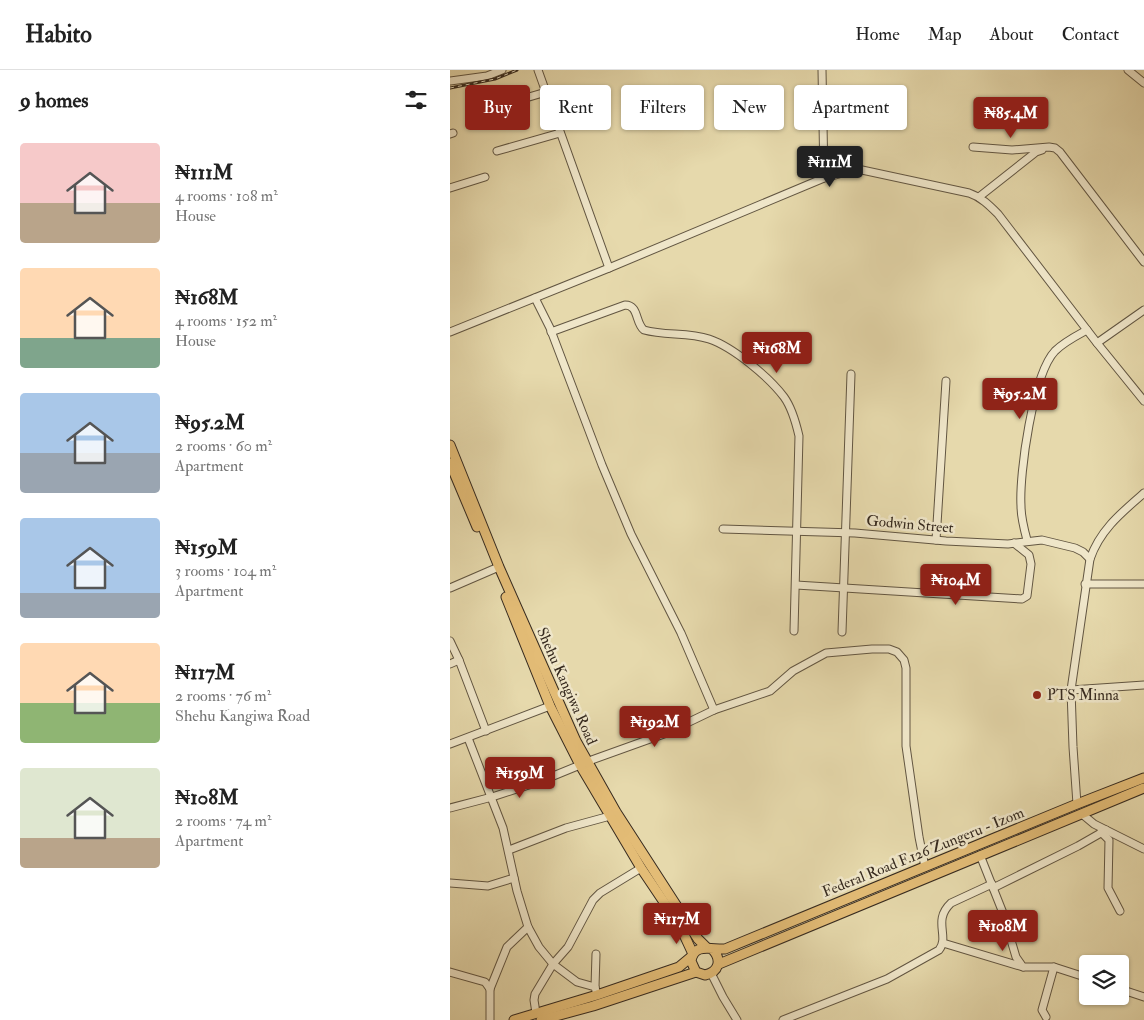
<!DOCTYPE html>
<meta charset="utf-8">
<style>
body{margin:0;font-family:"IM FELL Double Pica",serif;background:#f2f2f2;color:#222;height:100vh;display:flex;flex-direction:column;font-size:19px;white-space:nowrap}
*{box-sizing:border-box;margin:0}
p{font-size:16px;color:#767676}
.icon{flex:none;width:28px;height:28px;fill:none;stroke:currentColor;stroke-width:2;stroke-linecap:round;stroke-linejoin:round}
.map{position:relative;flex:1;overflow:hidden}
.drawer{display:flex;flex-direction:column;background:#fff;width:450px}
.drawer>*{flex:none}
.top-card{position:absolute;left:15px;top:15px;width:475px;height:45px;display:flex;gap:10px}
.tools{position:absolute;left:629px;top:885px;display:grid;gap:10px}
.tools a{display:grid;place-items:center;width:50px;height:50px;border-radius:5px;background:#fff;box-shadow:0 1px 4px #0004;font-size:25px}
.price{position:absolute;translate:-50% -42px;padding:0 11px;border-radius:5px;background:#8f2418;color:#fff;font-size:16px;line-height:32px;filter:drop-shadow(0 1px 2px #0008)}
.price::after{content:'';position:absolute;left:50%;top:30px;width:15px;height:11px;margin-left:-8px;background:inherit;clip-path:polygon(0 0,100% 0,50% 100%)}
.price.current{background:#222;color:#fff}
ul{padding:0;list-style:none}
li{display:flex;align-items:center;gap:15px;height:125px;padding:0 20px}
li span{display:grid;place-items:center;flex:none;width:140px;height:100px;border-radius:5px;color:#555}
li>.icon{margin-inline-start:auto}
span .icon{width:60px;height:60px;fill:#fffc;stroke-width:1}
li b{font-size:21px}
h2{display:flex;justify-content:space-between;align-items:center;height:60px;padding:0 20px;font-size:21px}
.pill{padding:0 18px;border-radius:5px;background:#fff;box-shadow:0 1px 4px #0004;font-size:18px;line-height:45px}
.pill.current{background:#8f2418;color:#fff}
header{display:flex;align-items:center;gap:30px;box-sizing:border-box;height:70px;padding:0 25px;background:#fff;border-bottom:1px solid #e0e0e0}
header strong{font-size:24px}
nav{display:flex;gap:28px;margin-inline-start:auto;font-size:18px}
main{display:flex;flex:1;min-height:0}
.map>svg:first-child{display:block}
</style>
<header>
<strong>Habito</strong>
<nav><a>Home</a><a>Map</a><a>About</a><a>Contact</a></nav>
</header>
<main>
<section class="drawer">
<h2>9 homes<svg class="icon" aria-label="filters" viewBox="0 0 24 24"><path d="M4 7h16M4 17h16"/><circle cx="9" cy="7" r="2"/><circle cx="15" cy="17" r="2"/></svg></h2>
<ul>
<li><span style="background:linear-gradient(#f6c9c9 60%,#b9a48a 0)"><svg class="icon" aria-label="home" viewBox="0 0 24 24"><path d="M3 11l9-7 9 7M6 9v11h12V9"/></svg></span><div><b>₦111M</b><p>4 rooms · 108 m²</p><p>House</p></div></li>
<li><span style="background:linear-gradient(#ffd9b3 70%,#7fa58c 0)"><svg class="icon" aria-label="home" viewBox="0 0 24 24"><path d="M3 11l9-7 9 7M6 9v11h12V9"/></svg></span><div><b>₦168M</b><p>4 rooms · 152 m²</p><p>House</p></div></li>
<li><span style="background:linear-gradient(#a9c7e8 60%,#9aa5b1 0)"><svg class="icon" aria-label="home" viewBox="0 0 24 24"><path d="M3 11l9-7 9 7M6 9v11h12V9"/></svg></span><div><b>₦95.2M</b><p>2 rooms · 60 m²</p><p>Apartment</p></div></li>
<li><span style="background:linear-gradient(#a9c7e8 75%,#9aa5b1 0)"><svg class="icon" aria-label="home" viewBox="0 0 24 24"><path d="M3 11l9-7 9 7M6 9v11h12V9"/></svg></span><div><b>₦159M</b><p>3 rooms · 104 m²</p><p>Apartment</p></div></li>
<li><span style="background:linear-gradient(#ffd9b3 60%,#8fb573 0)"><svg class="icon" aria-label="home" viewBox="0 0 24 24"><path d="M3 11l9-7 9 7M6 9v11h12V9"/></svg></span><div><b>₦117M</b><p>2 rooms · 76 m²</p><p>Shehu Kangiwa Road</p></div></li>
<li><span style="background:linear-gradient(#dfe7d0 70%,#b9a48a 0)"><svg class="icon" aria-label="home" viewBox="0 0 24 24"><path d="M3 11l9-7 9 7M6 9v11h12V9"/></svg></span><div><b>₦108M</b><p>2 rooms · 74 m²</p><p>Apartment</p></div></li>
</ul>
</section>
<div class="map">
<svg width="694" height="950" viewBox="0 0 694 950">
<rect width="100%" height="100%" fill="#e6d9ac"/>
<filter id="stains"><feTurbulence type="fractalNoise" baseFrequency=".004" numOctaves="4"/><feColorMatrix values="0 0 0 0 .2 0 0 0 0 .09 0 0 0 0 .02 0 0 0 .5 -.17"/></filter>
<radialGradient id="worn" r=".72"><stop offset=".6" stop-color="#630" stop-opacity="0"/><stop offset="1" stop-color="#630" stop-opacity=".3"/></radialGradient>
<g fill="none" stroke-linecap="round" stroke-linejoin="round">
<defs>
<g id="minor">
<polyline points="88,0 159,198"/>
<polyline points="372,0 374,108"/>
<polyline points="678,0 694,13"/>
<polyline points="0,11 37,6 52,0"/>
<polyline points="372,33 398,36 439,47"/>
<polyline points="35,40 96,22"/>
<polyline points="0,64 3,63"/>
<polyline points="523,77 562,80 599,77 605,78 610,82 694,192"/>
<polyline points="47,81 110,63"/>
<polyline points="0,118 35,107"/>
<polyline points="529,127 586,82 592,80"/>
<polyline points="85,228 100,258 152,395 181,464 231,563 264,640"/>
<path d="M0,262L159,198L374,108L400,101L412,100L519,123C531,127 539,135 548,144L647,273L694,331"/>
<path d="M101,262L175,235C189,235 185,253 194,260C215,266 238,262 259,269C283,277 319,307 334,327C342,338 346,353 349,366L344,561"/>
<polyline points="647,273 694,240"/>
<polyline points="273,459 405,463 496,471 558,474 592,470 625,478 633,482 640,489"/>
<polyline points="486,470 496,311"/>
<path d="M577,470C574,459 571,448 571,436C569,404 583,304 605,281C614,272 626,266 637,260"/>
<polyline points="635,514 694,514"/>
<polyline points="346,515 572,529 577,526 581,494 579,485 564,473"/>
<polyline points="0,518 44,499"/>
<polyline points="392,562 401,304"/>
<polyline points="0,571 9,590 36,661"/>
<polyline points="0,594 9,590"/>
<polyline points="621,620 694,615"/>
<polyline points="18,668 53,758 67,821 78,857 89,877 103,894 127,912 145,917 147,925"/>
<polyline points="0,674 100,636"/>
<polyline points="136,692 214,664 264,640 320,621 343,601 376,583 422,579 439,579 447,582 454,590 456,598 456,676 469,767 475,797"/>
<path d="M627,734L623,677L621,620L640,489C650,460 671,443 694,423"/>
<polyline points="0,738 42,727 91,711 130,695"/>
<polyline points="632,744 644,754 694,779"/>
<polyline points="651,762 659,770 658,818 670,841"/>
<polyline points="59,780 116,758 160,746"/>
<polyline points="530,785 553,843 566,887 573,897 604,897 638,908"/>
<polyline points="0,813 38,816 64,808"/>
<polyline points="543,818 628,776 656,760"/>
<polyline points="493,873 573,897"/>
<polyline points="0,902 35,912 40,919 40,950"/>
<polyline points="261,903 273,927 287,950"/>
<polyline points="145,917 146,884"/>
<polyline points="40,919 57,877 78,857"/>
<polyline points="670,919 694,927"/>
<polyline points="86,943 84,930 85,924 103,894 118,877 143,830 150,823 191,798"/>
<polyline points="596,947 592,940 604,897"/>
<path d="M333,950L437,909L489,880C500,866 482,851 501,833L542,814"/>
</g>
<g id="major">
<polyline points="0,375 49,497 126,671 166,742 248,869 256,877"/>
<polyline points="0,393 27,457"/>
<polyline points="56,527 100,636 130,695 191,798 230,856 243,884"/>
<path d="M263,880C272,890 269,902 255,905L246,902L241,891C244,872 262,880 275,879L627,734L694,708"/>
<polyline points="269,894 694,718"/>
<polyline points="64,950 147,925 229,897 241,887"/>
<polyline points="91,950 143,936 246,902"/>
</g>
</defs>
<use href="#minor" stroke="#625642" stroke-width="9"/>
<use href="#major" stroke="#362a1f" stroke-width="11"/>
<use href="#minor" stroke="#efe6c9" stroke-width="7"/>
<use href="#major" stroke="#e3bc76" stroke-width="9"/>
<defs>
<polyline id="rail" points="0,18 45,9 67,0"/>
</defs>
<use href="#rail" stroke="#362a1f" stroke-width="3"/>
<use href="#rail" stroke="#efe6c9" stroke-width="1" stroke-dasharray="4" stroke-linecap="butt"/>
</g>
<circle fill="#8f2418" stroke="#efe6c9" stroke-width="2" cx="587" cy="625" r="5"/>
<g text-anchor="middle" stroke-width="5" stroke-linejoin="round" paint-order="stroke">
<g font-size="15" fill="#362a1f" stroke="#efe6c9">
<text transform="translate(460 454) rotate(5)" y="5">Godwin Street</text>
<text transform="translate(117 616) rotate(66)" y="5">Shehu Kangiwa Road</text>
<text transform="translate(473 782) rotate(-22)" y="5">Federal Road F.126 Zungeru - Izom</text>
</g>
<g font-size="15" fill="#362a1f" stroke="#efe6c9" text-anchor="start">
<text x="597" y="630">PTS Minna</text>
</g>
</g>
<rect width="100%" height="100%" filter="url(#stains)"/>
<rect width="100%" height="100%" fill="url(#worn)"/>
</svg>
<div class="tools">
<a><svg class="icon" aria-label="layers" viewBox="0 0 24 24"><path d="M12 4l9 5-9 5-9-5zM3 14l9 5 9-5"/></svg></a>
</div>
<b class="price" style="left:561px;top:69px">₦85.4M</b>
<b class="price current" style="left:380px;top:118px">₦111M</b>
<b class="price" style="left:327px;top:304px">₦168M</b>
<b class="price" style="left:570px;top:350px">₦95.2M</b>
<b class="price" style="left:506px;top:536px">₦104M</b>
<b class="price" style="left:205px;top:678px">₦192M</b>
<b class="price" style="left:70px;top:729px">₦159M</b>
<b class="price" style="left:227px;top:875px">₦117M</b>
<b class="price" style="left:553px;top:882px">₦108M</b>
<div class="top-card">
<a class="pill current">Buy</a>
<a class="pill">Rent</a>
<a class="pill">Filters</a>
<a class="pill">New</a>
<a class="pill">Apartment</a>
</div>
</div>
</main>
